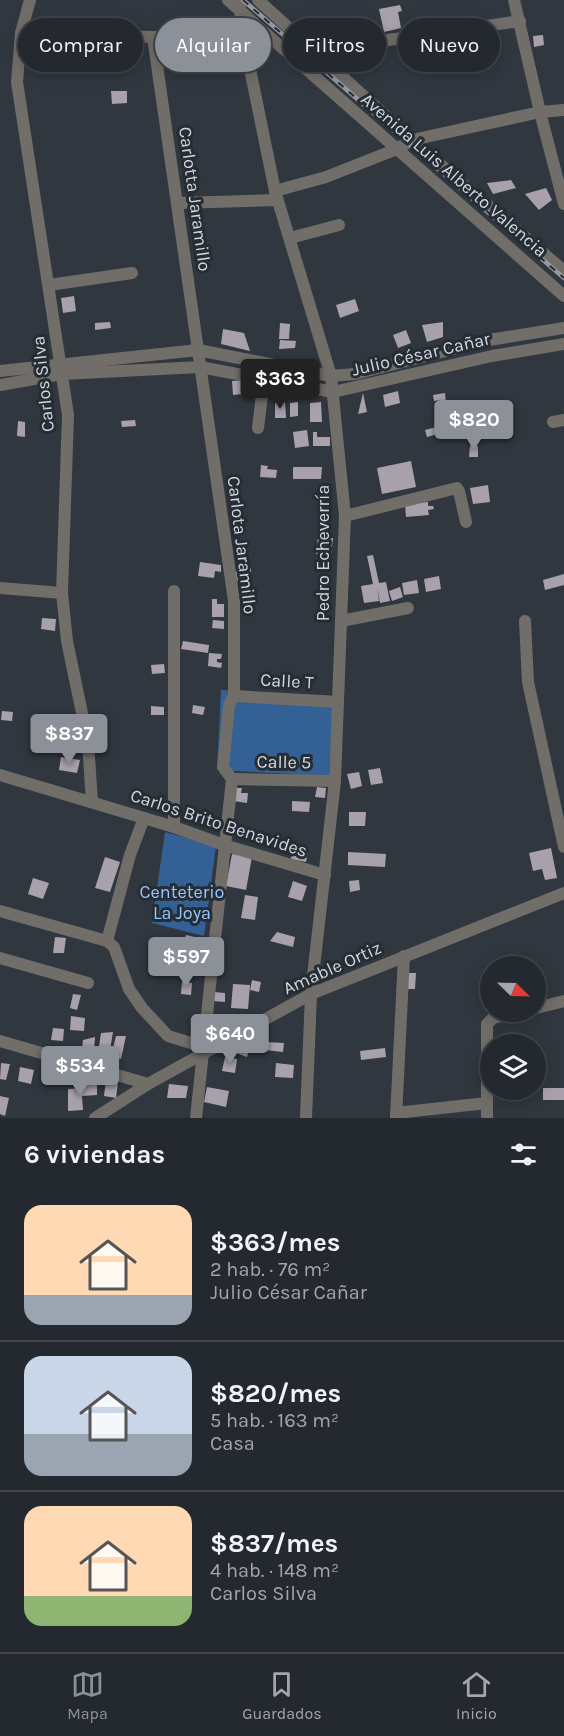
<!DOCTYPE html>
<html lang="es">
<meta charset="utf-8">
<style>
body{margin:0;font-family:Karla,sans-serif;background:#2c3137;color:#f1f3f6;height:100vh;display:flex;flex-direction:column;font-size:22px;white-space:nowrap}
*{box-sizing:border-box;margin:0}
p{font-size:20px;color:#a3a6aa}
.icon{flex:none;width:33px;height:33px;fill:none;stroke:currentColor;stroke-width:2;stroke-linecap:round;stroke-linejoin:round}
.map{position:relative;height:1118px;overflow:hidden}
.drawer{display:flex;flex-direction:column;background:#24292f;flex:1}
.drawer>*{flex:none}
.guide{position:absolute;left:18px;top:18px;width:528px;height:54px;display:flex;gap:12px}
.needle{width:39px;rotate:113deg}
.tools{position:absolute;left:480px;top:956px;display:grid;gap:12px}
.tools a{display:grid;place-items:center;width:66px;height:66px;border-radius:50%;background:#24292f;box-shadow:0 3px 15px #0003,0 0 0 2px #41454b;font-size:30px}
.price{position:absolute;translate:-50% -51px;padding:0 14px;border-radius:6px;background:#8c9099;color:#fff;font-size:20px;line-height:39px;filter:drop-shadow(0 2px 3px #0008)}
.price::after{content:'';position:absolute;left:50%;top:36px;width:18px;height:14px;margin-left:-9px;background:inherit;clip-path:polygon(0 0,100% 0,50% 100%)}
.price.on{background:#222;color:#fff}
ul{padding:0;list-style:none}
li{display:flex;align-items:center;gap:18px;height:150px;padding:0 24px}
li+li{border-top:2px solid #41454b}
li span{display:grid;place-items:center;flex:none;width:168px;height:120px;border-radius:18px;color:#555}
li>.icon{margin-inline-start:auto}
span .icon{width:72px;height:72px;fill:#fffc;stroke-width:1}
li b{font-size:26px}
h2{display:flex;justify-content:space-between;align-items:center;height:72px;padding:0 24px;font-size:26px}
.pill{padding:0 21px;border-radius:27px;background:#24292f;box-shadow:0 3px 15px #0003,0 0 0 2px #41454b;font-size:21px;line-height:54px}
.pill.on{background:#8c9099;color:#fff}
.dock{display:flex;justify-content:space-around;align-items:center;height:84px;border-top:2px solid #41454b;background:#24292f;font-size:16px;color:#a3a6aa}
.dock a{display:grid;justify-items:center;gap:3px}
.dock .on{color:#8c9099}
.map>svg:first-child{display:block}
</style>
<div class="map">
<svg width="564" height="1118" viewBox="0 0 564 1118">
<rect width="100%" height="100%" fill="#30373f"/>
<g fill="#336095">
<polygon points="221,690 333,696 329,776 217,770"/>
<polygon points="165,832 216,846 204,936 152,923"/>
</g>
<g fill="#a8a1ac">
<polygon points="400,5 402,11 398,12 401,28 384,32 379,9"/>
<polygon points="543,35 544,45 534,47 533,36"/>
<polygon points="423,37 427,58 415,61 413,55 417,54 415,40"/>
<circle cx="45" cy="56" r="12"/>
<polygon points="111,91 127,91 127,103 112,104"/>
<polygon points="511,180 516,188 493,194 487,183"/>
<polygon points="546,188 552,200 539,210 525,194"/>
<polygon points="74,296 76,311 63,313 61,298"/>
<polygon points="355,299 359,311 340,318 336,305"/>
<polygon points="110,322 111,328 95,330 95,323"/>
<polygon points="443,322 443,337 427,342 422,325"/>
<polygon points="280,323 290,324 289,339 279,339"/>
<polygon points="223,329 244,333 250,351 221,344"/>
<polygon points="406,330 411,343 398,348 393,335"/>
<polygon points="280,340 296,341 295,348 279,349"/>
<polygon points="242,380 243,394 233,395 232,381"/>
<polygon points="398,391 400,403 385,407 383,395"/>
<polygon points="363,393 367,412 358,414"/>
<polygon points="445,393 446,403 440,404 440,400 434,401 433,395"/>
<polygon points="285,402 286,418 275,418 275,403"/>
<polygon points="298,402 298,416 290,417 290,403"/>
<polygon points="321,402 322,422 310,422 310,403"/>
<polygon points="476,405 476,410 481,410 482,431 477,431 478,435 468,436 467,406"/>
<polygon points="135,420 136,426 122,427 121,421"/>
<polygon points="18,421 25,422 25,437 17,436"/>
<polygon points="440,426 442,433 427,437 425,430"/>
<polygon points="307,430 309,446 295,448 293,432"/>
<polygon points="313,432 317,432 317,437 330,437 330,446 313,446"/>
<polygon points="470,445 478,446 478,457 469,457"/>
<polygon points="411,461 416,487 382,494 377,468"/>
<polygon points="261,465 268,466 267,469 277,470 276,478 260,477"/>
<polygon points="293,467 322,467 321,479 293,479"/>
<polygon points="488,485 490,502 473,504 470,488"/>
<polygon points="428,502 428,506 433,506 434,509 428,510 429,515 406,517 405,504"/>
<polygon points="318,537 333,538 331,555 316,554"/>
<polygon points="373,555 379,583 386,582 390,601 380,603 377,587 379,601 364,603 361,586 373,584 367,556"/>
<polygon points="200,562 221,565 221,572 215,571 214,578 198,576"/>
<polygon points="236,568 251,568 250,582 236,582"/>
<polygon points="564,574 564,585 545,590 543,580"/>
<polygon points="439,576 441,589 426,592 424,579"/>
<polygon points="417,580 419,593 404,595 402,583"/>
<polygon points="400,587 403,597 392,601 389,591"/>
<polygon points="212,599 217,599 217,604 224,604 224,617 212,617"/>
<polygon points="42,618 56,619 55,631 41,629"/>
<polygon points="213,620 224,621 224,629 212,628"/>
<polygon points="183,641 209,645 208,653 181,649"/>
<polygon points="209,653 222,654 221,659 217,659 217,662 222,663 221,668 208,666"/>
<polygon points="164,664 165,673 152,674 151,665"/>
<polygon points="193,705 205,707 203,715 192,713"/>
<polygon points="151,706 164,707 164,715 151,715"/>
<polygon points="2,711 13,712 12,721 1,720"/>
<polygon points="61,757 80,760 77,773 59,770"/>
<polygon points="380,768 383,783 371,785 368,770"/>
<polygon points="359,772 362,786 351,789 347,774"/>
<polygon points="317,787 326,788 325,798 315,797"/>
<polygon points="235,788 242,788 241,793 248,793 247,803 233,801"/>
<polygon points="292,801 310,802 309,812 292,811"/>
<polygon points="349,812 366,812 365,826 349,826"/>
<polygon points="293,848 308,851 306,862 291,859"/>
<polygon points="551,848 557,878 545,880 542,869 533,871 529,853"/>
<polygon points="348,852 386,854 385,867 348,865"/>
<polygon points="232,854 252,857 246,890 226,886"/>
<polygon points="105,857 120,862 110,892 95,888"/>
<polygon points="33,878 49,883 43,899 28,894"/>
<polygon points="359,880 360,890 350,892 349,881"/>
<polygon points="293,881 307,886 302,901 288,897"/>
<polygon points="245,895 258,897 255,920 241,918"/>
<polygon points="277,932 295,937 293,947 270,941"/>
<polygon points="186,935 203,939 200,950 183,946"/>
<polygon points="55,937 66,938 64,953 53,953"/>
<rect x="183" y="962" width="9" height="16"/>
<polygon points="408,973 416,973 415,989 407,989"/>
<polygon points="486,979 489,1000 481,1001 480,980"/>
<polygon points="252,980 261,982 259,992 250,990"/>
<polygon points="182,981 192,983 191,995 181,994"/>
<polygon points="233,984 250,985 248,1009 231,1008"/>
<polygon points="214,992 225,993 225,1002 213,1001"/>
<polygon points="73,994 81,995 77,1010 70,1008"/>
<polygon points="71,1016 85,1018 84,1031 70,1030"/>
<polygon points="53,1028 64,1029 63,1041 51,1040"/>
<polygon points="113,1032 109,1056 98,1053 101,1033"/>
<polygon points="116,1036 126,1036 121,1059 111,1056"/>
<polygon points="95,1037 94,1051 82,1050 83,1040"/>
<polygon points="240,1040 251,1043 247,1057 236,1053"/>
<polygon points="266,1042 284,1043 283,1052 265,1050"/>
<polygon points="385,1048 386,1057 361,1060 360,1051"/>
<polygon points="225,1057 237,1059 235,1073 222,1071"/>
<polygon points="536,1060 542,1060 543,1073 536,1073"/>
<polygon points="1,1063 10,1064 6,1080 0,1079"/>
<polygon points="276,1063 294,1065 293,1078 275,1077"/>
<polygon points="20,1067 34,1070 31,1084 18,1081"/>
<polygon points="84,1069 84,1082 81,1082 81,1085 72,1085 71,1077 74,1077 72,1070"/>
<polygon points="106,1080 118,1082 116,1098 104,1096"/>
<polygon points="97,1084 97,1095 82,1096 83,1110 68,1111 68,1089 82,1088 87,1085"/>
<polygon points="169,1084 188,1086 186,1098 167,1098"/>
<polygon points="207,1087 229,1091 226,1107 204,1102"/>
<rect x="543" y="1088" width="21" height="12"/>
<polygon points="0,1096 9,1098 5,1116 0,1114"/>
</g>
<g fill="none" stroke-linecap="round" stroke-linejoin="round">
<g stroke="#716e69" stroke-width="12">
<polyline points="30,0 21,33 17,82 68,415 62,593 67,641 88,742 92,802"/>
<polyline points="228,0 564,296"/>
<polyline points="239,0 243,35 275,191 331,376 345,516 335,781 311,994 306,1118"/>
<polyline points="258,0 412,140 564,271"/>
<polyline points="514,0 540,112 564,204"/>
<polyline points="21,33 153,37 243,35"/>
<polyline points="153,37 234,601 234,696 229,705 223,767 232,779 196,1118"/>
<polyline points="388,40 520,21"/>
<polyline points="275,191 326,177 397,149 412,140 540,112 564,110"/>
<polyline points="177,203 277,200"/>
<polyline points="290,238 339,225"/>
<polyline points="49,285 132,273"/>
<polyline points="0,371 198,350 331,376 355,374 489,340 564,328"/>
<polyline points="0,385 62,374 200,367 333,392 492,356 564,344"/>
<polyline points="553,422 564,420"/>
<polyline points="258,428 264,379"/>
<polyline points="345,516 457,488 459,491 466,522"/>
<polyline points="0,588 62,593"/>
<polyline points="174,591 174,827"/>
<polyline points="341,621 408,608"/>
<polyline points="525,621 528,682 564,847"/>
<polyline points="234,696 338,702"/>
<polyline points="0,775 174,827 224,845 325,875"/>
<polyline points="232,779 335,781"/>
<polyline points="0,911 107,941 114,947 129,989 142,1008 168,1036 204,1047"/>
<polyline points="107,941 130,855 144,818"/>
<polyline points="0,958 88,983"/>
<polyline points="536,1008 564,1001"/>
<polyline points="0,1041 148,1084"/>
<polyline points="396,1113 487,1103 487,1024 493,1018 521,1011"/>
<polyline points="95,1118 148,1084 311,994 564,893"/>
<polyline points="396,1118 404,956"/>
<polyline points="487,1118 487,1103"/>
</g>
<defs>
<polyline id="rail" points="243,0 564,278"/>
</defs>
<use href="#rail" stroke="#9499a0" stroke-width="4.5"/>
<use href="#rail" stroke="#262d35" stroke-width="2" stroke-dasharray="7" stroke-linecap="butt"/>
</g>
<g text-anchor="middle" stroke-width="6" stroke-linejoin="round" paint-order="stroke">
<g font-size="18" fill="#d3d7dd" stroke="#262d35">
<text transform="translate(454 175) rotate(41)" y="6">Avenida Luis Alberto Valencia</text>
<text transform="translate(195 199) rotate(82)" y="6">Carlotta Jaramillo</text>
<text transform="translate(421 354) rotate(-13)" y="6">Julio César Cañar</text>
<text transform="translate(43 384) rotate(-96)" y="6">Carlos Silva</text>
<text transform="translate(242 545) rotate(83)" y="6">Carlota Jaramillo</text>
<text transform="translate(323 553) rotate(-90)" y="6">Pedro Echeverría</text>
<text transform="translate(287 681) rotate(3)" y="6">Calle T</text>
<text transform="translate(284 762) rotate(1)" y="6">Calle 5</text>
<text transform="translate(219 823) rotate(18)" y="6">Carlos Brito Benavides</text>
<text transform="translate(332 968) rotate(-24)" y="6">Amable Ortiz</text>
</g>
<g font-size="18" fill="#96c5fe" stroke="#262d35">
<text x="182" y="898">Centeterio<tspan x="182" dy="21">La Joya</tspan></text>
</g>
</g>
</svg>
<div class="tools">
<a><svg class="needle" viewBox="-14 -14 28 28"><path d="M0-13l5 13h-10z" fill="#e53935"/><path d="M0 13l5-13h-10z" fill="#a3a6aa"/></svg></a>
<a><svg class="icon" aria-label="layers" viewBox="0 0 24 24"><path d="M12 4l9 5-9 5-9-5zM3 14l9 5 9-5"/></svg></a>
</div>
<b class="price on" style="left:280px;top:410px">$363</b>
<b class="price" style="left:474px;top:451px">$820</b>
<b class="price" style="left:69px;top:765px">$837</b>
<b class="price" style="left:186px;top:988px">$597</b>
<b class="price" style="left:230px;top:1065px">$640</b>
<b class="price" style="left:80px;top:1097px">$534</b>
<div class="guide">
<a class="pill">Comprar</a>
<a class="pill on">Alquilar</a>
<a class="pill">Filtros</a>
<a class="pill">Nuevo</a>
</div>
</div>
<section class="drawer">
<h2>6 viviendas<svg class="icon" aria-label="filters" viewBox="0 0 24 24"><path d="M4 7h16M4 17h16"/><circle cx="9" cy="7" r="2"/><circle cx="15" cy="17" r="2"/></svg></h2>
<ul>
<li><span style="background:linear-gradient(#ffd9b3 75%,#9aa5b1 0)"><svg class="icon" aria-label="home" viewBox="0 0 24 24"><path d="M3 11l9-7 9 7M6 9v11h12V9"/></svg></span><div><b>$363/mes</b><p>2 hab. · 76 m²</p><p>Julio César Cañar</p></div></li>
<li><span style="background:linear-gradient(#c9d6e8 65%,#9aa5b1 0)"><svg class="icon" aria-label="home" viewBox="0 0 24 24"><path d="M3 11l9-7 9 7M6 9v11h12V9"/></svg></span><div><b>$820/mes</b><p>5 hab. · 163 m²</p><p>Casa</p></div></li>
<li><span style="background:linear-gradient(#ffd9b3 75%,#8fb573 0)"><svg class="icon" aria-label="home" viewBox="0 0 24 24"><path d="M3 11l9-7 9 7M6 9v11h12V9"/></svg></span><div><b>$837/mes</b><p>4 hab. · 148 m²</p><p>Carlos Silva</p></div></li>
</ul>
</section>
<nav class="dock">
<a class="on"><svg class="icon" aria-label="map" viewBox="0 0 24 24"><path d="M3 6l6-2 6 2 6-2v14l-6 2-6-2-6 2zM9 4v14M15 6v14"/></svg>Mapa</a>
<a><svg class="icon" aria-label="saved" viewBox="0 0 24 24"><path d="M7 4h10v16l-5-4-5 4z"/></svg>Guardados</a>
<a><svg class="icon" aria-label="home" viewBox="0 0 24 24"><path d="M3 11l9-7 9 7M6 9v11h12V9"/></svg>Inicio</a>
</nav>
